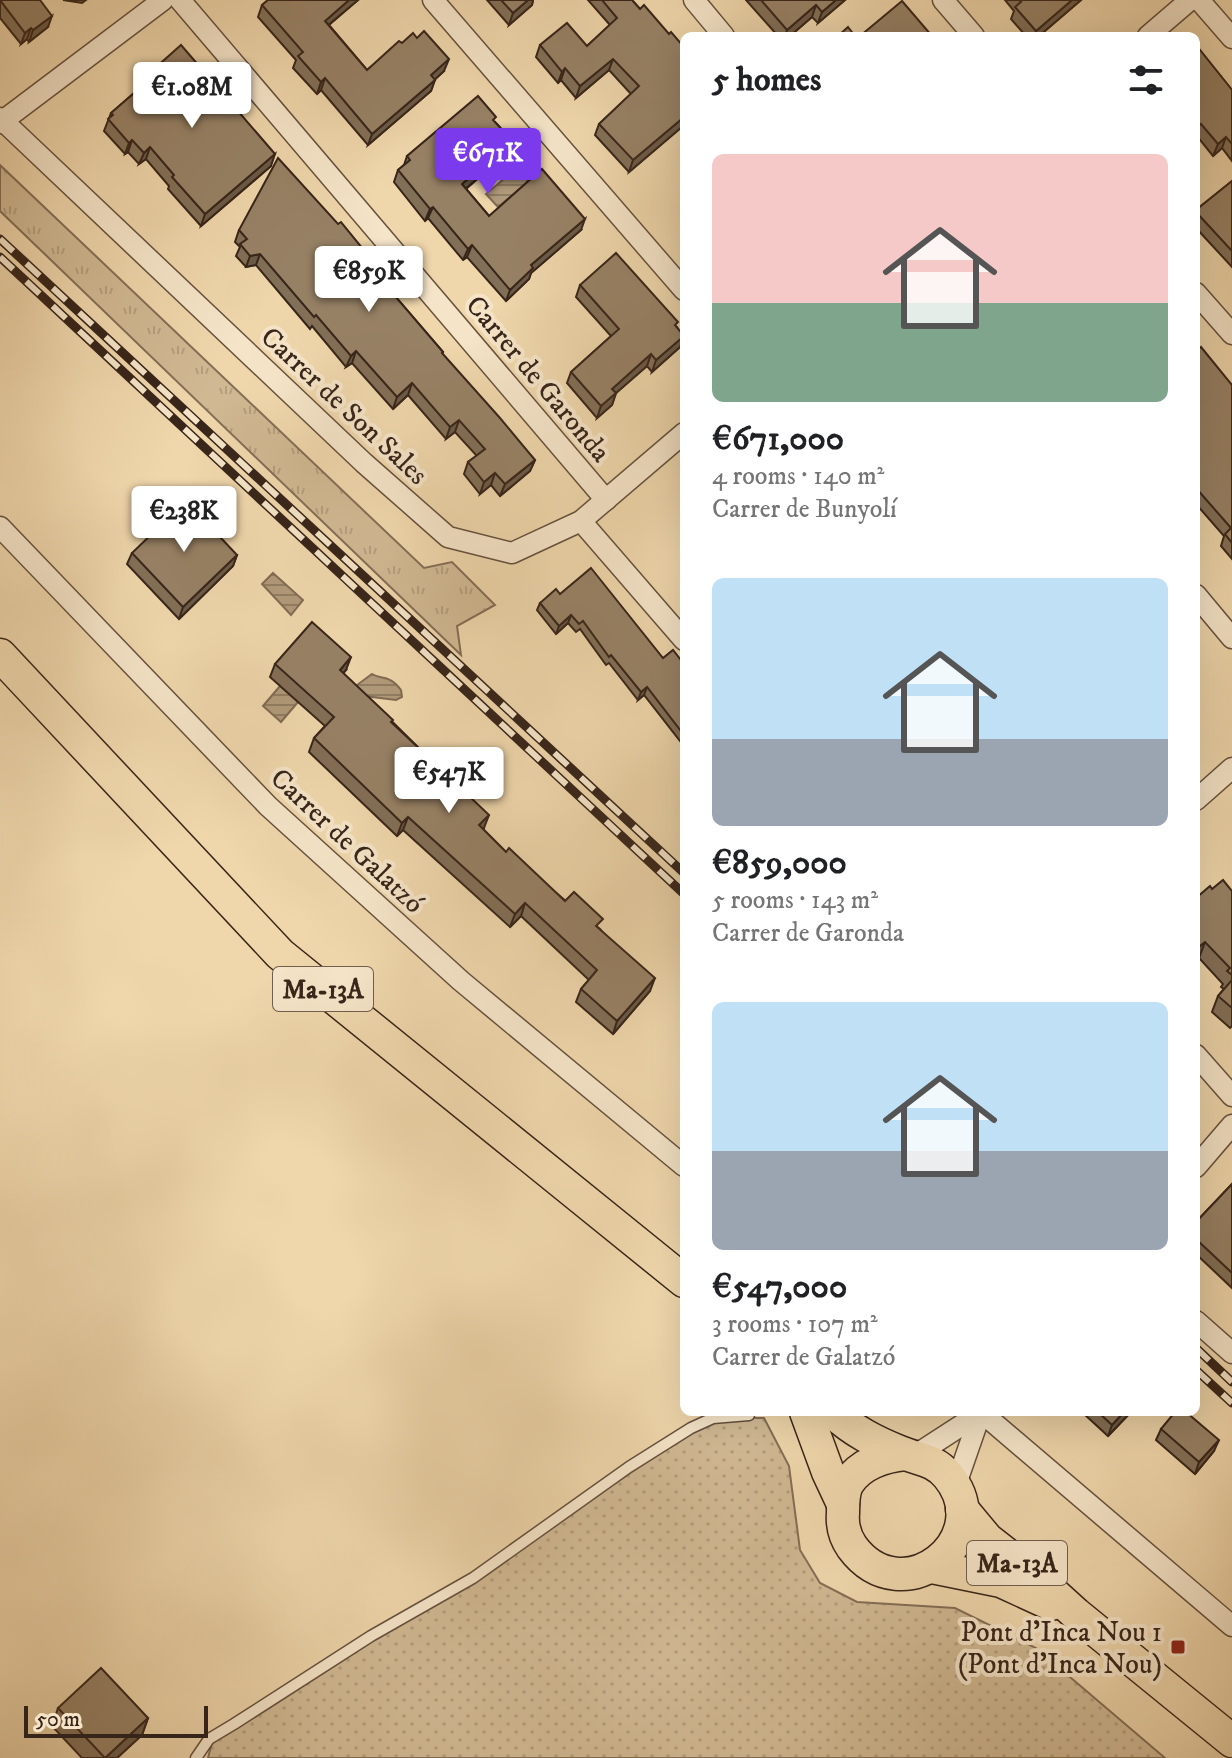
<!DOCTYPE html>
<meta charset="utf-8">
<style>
body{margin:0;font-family:"IM FELL DW Pica",serif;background:#f6f6f6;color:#202124;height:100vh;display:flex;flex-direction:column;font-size:30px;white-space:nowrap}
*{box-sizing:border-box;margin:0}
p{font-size:26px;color:#757577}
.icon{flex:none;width:44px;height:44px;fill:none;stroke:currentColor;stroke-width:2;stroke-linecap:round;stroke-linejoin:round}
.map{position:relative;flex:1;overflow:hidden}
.panel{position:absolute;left:680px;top:32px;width:520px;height:1384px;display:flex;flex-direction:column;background:#fff;border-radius:12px;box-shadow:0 8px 32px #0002}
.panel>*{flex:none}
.scale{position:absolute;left:24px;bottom:20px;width:184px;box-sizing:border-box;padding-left:8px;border:4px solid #38251a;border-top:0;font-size:22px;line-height:28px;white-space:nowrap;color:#38251a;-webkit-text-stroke:6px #f5e4c8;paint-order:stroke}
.price{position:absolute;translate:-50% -68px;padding:0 18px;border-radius:8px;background:#fff;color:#222;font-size:26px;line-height:52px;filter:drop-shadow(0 2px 4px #0008)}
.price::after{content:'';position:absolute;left:50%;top:48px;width:24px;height:18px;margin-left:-12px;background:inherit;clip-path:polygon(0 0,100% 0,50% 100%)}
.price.active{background:#7c3aed;color:#fff}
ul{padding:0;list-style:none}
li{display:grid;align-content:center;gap:16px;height:424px;padding:0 32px}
li span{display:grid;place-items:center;height:248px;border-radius:12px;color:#555}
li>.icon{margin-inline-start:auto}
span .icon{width:144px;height:144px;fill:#fffc;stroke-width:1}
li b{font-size:34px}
h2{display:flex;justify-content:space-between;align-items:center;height:96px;padding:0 32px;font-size:34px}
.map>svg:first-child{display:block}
</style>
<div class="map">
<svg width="1232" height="1758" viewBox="0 0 1232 1758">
<defs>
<pattern id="grass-dots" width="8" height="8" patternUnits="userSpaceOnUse" patternTransform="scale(2)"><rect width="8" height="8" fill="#d0b892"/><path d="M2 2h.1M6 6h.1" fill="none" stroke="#b39e7d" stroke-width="1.8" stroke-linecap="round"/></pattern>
<pattern id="park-tufts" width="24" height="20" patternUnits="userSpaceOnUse" patternTransform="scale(2)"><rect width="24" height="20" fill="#d0b892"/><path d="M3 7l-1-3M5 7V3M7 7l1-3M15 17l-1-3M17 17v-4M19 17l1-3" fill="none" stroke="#b39e7d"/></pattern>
<pattern id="water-rules" width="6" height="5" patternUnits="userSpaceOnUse" patternTransform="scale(2)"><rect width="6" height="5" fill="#b19a7a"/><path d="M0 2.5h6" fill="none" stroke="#917d63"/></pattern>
</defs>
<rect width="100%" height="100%" fill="#efd6ab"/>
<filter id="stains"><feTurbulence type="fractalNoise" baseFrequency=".0025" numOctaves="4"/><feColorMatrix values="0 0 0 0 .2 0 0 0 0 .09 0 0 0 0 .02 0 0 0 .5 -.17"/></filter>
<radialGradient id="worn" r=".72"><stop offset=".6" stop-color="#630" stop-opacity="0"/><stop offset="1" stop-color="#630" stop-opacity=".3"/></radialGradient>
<polygon fill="url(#grass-dots)" stroke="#846e56" stroke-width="2" points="713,1418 764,1418 789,1466 800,1550 820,1583 857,1602 955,1608 1036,1648 1165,1758 208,1758 212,1742 526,1542"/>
<polygon fill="url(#park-tufts)" stroke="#846e56" stroke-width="2" points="0,165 424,568 452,562 495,605 457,626 461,655 0,211"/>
<g fill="url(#water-rules)" stroke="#816b54" stroke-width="2">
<polygon points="517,168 528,182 498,207 486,194"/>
<polygon points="273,573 303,600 291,615 262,584"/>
<path d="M372,674C380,679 384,676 390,680C394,682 398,686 401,690L402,697L396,700L364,696L356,688L357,685Z"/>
<polygon points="280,686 298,702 281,722 263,706"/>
</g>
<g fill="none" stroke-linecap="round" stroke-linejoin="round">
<defs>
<polyline id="lane" points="196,1758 209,1739 234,1724 371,1636 473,1578 629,1467 691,1428 713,1418 749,1415"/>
<g id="street">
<polyline points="180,0 606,500"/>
<polyline points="433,0 684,290"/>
<polyline points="694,0 724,36"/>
<polyline points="943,0 974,36"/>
<polyline points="1199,0 1232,38"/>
<polyline points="1148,36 1190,0"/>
<polyline points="0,118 364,463 448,537 512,553 581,521 684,433"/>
<polyline points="0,123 163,0"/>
<polyline points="1196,293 1232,334"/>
<polyline points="581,521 684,640"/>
<polyline points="0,527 268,806 461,981 684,1166"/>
<polyline points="1196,595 1232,638"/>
<polyline points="1196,800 1232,768"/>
<polyline points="1196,1055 1232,1096"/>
<polyline points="1196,1167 1232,1125"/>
<polyline points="1196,1321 1232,1353"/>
<polyline points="981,1412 1232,1626"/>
<polyline points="914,1456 982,1412"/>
<polyline points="955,1487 981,1412"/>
</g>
<g id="primary">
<polyline points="0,655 280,954 684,1281"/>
<polyline points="806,1412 828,1472 843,1504"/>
<path d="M833,1412C853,1431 875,1442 900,1452C919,1460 934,1459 948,1476C999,1538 903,1616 852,1547C845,1537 842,1525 843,1513C843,1504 843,1491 848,1483C860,1464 884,1456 905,1454"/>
<polyline points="962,1509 987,1539 1033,1575 1076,1614 1232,1741"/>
<polyline points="932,1567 1001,1581 1051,1604"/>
</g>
</defs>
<use href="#lane" stroke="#66513e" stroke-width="13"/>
<use href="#street" stroke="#66513e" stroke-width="23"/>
<use href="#primary" stroke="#38251a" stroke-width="35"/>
<use href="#lane" stroke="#f5e4c8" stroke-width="10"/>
<use href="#street" stroke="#f5e4c8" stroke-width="20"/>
<use href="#primary" stroke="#efd6ab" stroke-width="32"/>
<defs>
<g id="rail">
<polyline points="0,239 684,873"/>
<polyline points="0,257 684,894"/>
<polyline points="1196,1348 1232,1382"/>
<polyline points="1196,1370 1232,1403"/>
</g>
</defs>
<use href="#rail" stroke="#38251a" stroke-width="9"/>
<use href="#rail" stroke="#f5e4c8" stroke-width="6" stroke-dasharray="18" stroke-linecap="butt"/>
</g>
<g fill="#826f57" stroke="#38251a" stroke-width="2">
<polygon points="0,0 48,27 29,42 27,39 21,44 0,18"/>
<polygon points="268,0 358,0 329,25 367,70 402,43 444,71 435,79 431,91 368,145 321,90 317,94 293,68 296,60 258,17 262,5"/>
<polygon points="487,0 533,0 532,5 509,25"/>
<polygon points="588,0 632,0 640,9 684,47 684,127 683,126 629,172 595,135 599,124 631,94 609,70 576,98 561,80 558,83 536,57 540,45 587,46 610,25"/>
<polygon points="746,0 845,0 818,23 812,17 790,36 778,36"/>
<polygon points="1005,0 1081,0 1039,36 1026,36 1011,19 1014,11"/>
<polygon points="1196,45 1232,90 1232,161 1222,148 1213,156 1196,135"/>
<polygon points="153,70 271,166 201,226 168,189 169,186 146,159 139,164 128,152 125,154 104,131 111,113 149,80"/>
<polygon points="495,122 507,135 505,139 505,155 466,189 489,216 581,230 531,273 529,279 506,301 467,257 463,260 428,218 425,221 394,182 398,170 404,165 407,156"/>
<polygon points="1232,181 1232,267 1196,228 1196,210"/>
<polygon points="338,224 376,265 374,272 443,352 442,354 535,460 530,471 500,496 491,485 480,494 464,474 468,462 477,456 455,432 446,439 408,395 393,409 352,363 346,367 312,326 310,329 256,265 246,267 236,256 240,247 235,242 239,230"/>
<polygon points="580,285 677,327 680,347 652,372 647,366 616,393 612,405 597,418 567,383 571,372 611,336 576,297"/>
<polygon points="1196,351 1232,385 1232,559 1221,546 1224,536 1196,504"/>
<polygon points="132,553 237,555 233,566 179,619 127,564"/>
<polygon points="560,594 663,658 684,664 684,746 644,695 638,700 609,663 606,665 580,629 576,632 568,623 556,634 537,610 540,603"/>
<polygon points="275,664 346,670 343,673 425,754 423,760 484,828 483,829 506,852 600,929 650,991 613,1034 576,1002 581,989 589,980 521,916 510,927 403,830 397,836 309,752 314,738 325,726 270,677"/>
<polygon points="1212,889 1232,891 1232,1026 1230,1028 1212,1012 1218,996 1224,989 1221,987 1223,984 1199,958"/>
<polygon points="1232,1184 1232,1288 1196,1254 1196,1222"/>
<polygon points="1083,1412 1131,1412 1108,1436 1083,1413"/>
<polygon points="1161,1429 1214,1451 1195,1474 1156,1440"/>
<polygon points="58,1708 148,1718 142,1735 117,1758 82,1758 52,1726"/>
</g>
<g fill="#6a5a47" stroke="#38251a" stroke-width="2">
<polygon points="63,0 86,0 82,3"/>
<polygon points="349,0 358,0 320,32 325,21"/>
<polygon points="528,0 533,0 532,5 509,25 513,13"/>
<polygon points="836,0 845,0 818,23 822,12"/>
<polygon points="1072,0 1081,0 1039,36 1034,36 1036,31"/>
<polygon points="816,5 812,17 790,36 785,36 787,30"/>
<polygon points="52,16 48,27 29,42 33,30"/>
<polygon points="31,28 27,39 21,44 25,33"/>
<polygon points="449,59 444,71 427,87 431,75"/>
<polygon points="613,59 609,70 576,98 580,86"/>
<polygon points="565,68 561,80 558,83 562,72"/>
<polygon points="325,78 321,90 317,94 321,82"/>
<polygon points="435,80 431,91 368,145 372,134"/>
<polygon points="684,117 683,126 629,172 633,160"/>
<polygon points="1226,137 1222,148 1213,156 1218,144"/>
<polygon points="132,140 128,152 125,154 129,143"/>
<polygon points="509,143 505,155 457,196 462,184"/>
<polygon points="150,147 146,159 139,164 144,153"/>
<polygon points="275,154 271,166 201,226 205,214"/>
<polygon points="433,207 428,218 425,221 430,209"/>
<polygon points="585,219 581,230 531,273 529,279 506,301 510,290 531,265"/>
<polygon points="472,245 467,257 463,260 468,249"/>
<polygon points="260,254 256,265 246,267 250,256"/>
<polygon points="684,336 680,347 652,372 656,360"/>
<polygon points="356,351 352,363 346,367 351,356"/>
<polygon points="651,354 647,366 616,393 612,405 597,418 601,406 612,389"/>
<polygon points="412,383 408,395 393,409 397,397"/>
<polygon points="459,420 455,432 446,439 450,427"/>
<polygon points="535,460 530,471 500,496 505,484"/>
<polygon points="495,473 491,485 480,494 484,482"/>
<polygon points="237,555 233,566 179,619 183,607"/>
<polygon points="571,615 568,623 556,634 559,626"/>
<polygon points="351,657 346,670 335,683 340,670"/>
<polygon points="647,687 644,695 638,700 641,692"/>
<polygon points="489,815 484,828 474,839 479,825"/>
<polygon points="408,817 403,830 397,836 402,823"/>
<polygon points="525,903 521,916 510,927 515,914"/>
<polygon points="1205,942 1199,958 1196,960 1196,949"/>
<polygon points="655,978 650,991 613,1034 617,1021"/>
<polygon points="1124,1412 1131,1412 1108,1436 1112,1425"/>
<polygon points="1219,1440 1214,1451 1195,1474 1199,1462"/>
<polygon points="148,1718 142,1735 117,1758 105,1758"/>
</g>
<g fill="#978165" stroke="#38251a" stroke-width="2">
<polygon points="0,0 40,0 52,16 33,30 31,28 25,33"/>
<polygon points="268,0 349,0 325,21 367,70 399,41 402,43 413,33 417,38 424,31 449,59 431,75 435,80 372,134 325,78 321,82 298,56 303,52 262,5"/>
<polygon points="501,0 528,0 513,13"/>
<polygon points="602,0 632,0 640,9 644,5 669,34 671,32 684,47 684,117 633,160 599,124 639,86 613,59 580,86 565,68 562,72 540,45 567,23 587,46 617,18"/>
<polygon points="761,0 836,0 822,12 816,5 787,30"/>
<polygon points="1019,0 1072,0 1036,31 1015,7 1021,2"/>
<polygon points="902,1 932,36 860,36"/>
<polygon points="848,27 855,36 838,36"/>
<polygon points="181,45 275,154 205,214 172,177 174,175 150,147 144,153 132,140 129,143 108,119 113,115 111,113 156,74 153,70"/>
<polygon points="1196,45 1232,90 1232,144 1226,137 1218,144 1201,124 1196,128"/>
<polygon points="478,96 496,117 493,120 507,135 504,137 509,143 462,184 489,216 542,169 585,219 531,265 533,268 510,290 472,245 468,249 433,207 430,209 398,170 410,160 407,156"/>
<polygon points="278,158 338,224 341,222 376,265 371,268 443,352 442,353 500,418 535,460 505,484 495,473 484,482 468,462 485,449 459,420 450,427 412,383 397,397 356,351 351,356 316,315 314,317 260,254 250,256 240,244 247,239 239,230"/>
<polygon points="1232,181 1232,251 1196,212 1196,210"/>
<polygon points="616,253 678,322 675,325 684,336 656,360 651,354 612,389 616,393 601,406 571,372 619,329 580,285"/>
<polygon points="1201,347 1232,385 1232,543 1225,534 1231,528 1196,488 1196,351"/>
<polygon points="186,501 237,555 183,607 132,553"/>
<polygon points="591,568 663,658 673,650 684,664 684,735 647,687 641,692 611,655 609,657 583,621 579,624 571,615 559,626 540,603 556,589 560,594"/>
<polygon points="312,622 351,657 340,670 393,720 391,722 425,754 421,759 462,798 467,794 489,815 479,825 506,852 509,848 565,901 574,892 603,919 596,926 655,978 617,1021 581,989 597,970 525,903 515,914 408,817 402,823 314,738 334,717 275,664"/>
<polygon points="1223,880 1232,891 1232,975 1227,971 1230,968 1205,942 1196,949 1196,898 1210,886 1212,889"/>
<polygon points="1232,980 1232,1008 1218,996"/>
<polygon points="1232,1184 1232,1273 1196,1239 1196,1222"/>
<polygon points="1098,1412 1124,1412 1112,1425"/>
<polygon points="1175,1412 1186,1412 1219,1440 1199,1462 1161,1429"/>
<polygon points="101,1668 148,1718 105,1758 58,1708"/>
</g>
<rect fill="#8f2418" stroke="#f5e4c8" stroke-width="3" x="1170" y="1639" width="16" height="16" rx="4"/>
<g text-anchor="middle" stroke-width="8" stroke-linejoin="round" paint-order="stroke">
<g fill="#f5e4c8" stroke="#715e4e" stroke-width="2">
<rect x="273" y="967" width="100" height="44" rx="6"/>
<rect x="967" y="1541" width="100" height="44" rx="6"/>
</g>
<g font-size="26" font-weight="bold" fill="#38251a">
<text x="323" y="998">Ma-13A</text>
<text x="1017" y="1572">Ma-13A</text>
</g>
<g font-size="28" fill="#38251a" stroke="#f5e4c8">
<text transform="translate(539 378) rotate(50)" y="10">Carrer de Garonda</text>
<text transform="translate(345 405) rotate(43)" y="10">Carrer de Son Sales</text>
<text transform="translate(348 840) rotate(43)" y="10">Carrer de Galatzó</text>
</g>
<g font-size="28" fill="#38251a" stroke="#f5e4c8" text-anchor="end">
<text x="1162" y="1641">Pont d'Inca Nou 1<tspan x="1162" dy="32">(Pont d'Inca Nou)</tspan></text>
</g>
</g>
<rect width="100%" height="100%" filter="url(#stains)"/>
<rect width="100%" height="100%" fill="url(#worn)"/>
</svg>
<div class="scale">50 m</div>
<b class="price" style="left:192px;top:130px">€1.08M</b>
<b class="price active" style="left:488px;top:196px">€671K</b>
<b class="price" style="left:369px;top:314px">€859K</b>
<b class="price" style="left:184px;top:554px">€238K</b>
<b class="price" style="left:449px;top:815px">€547K</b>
<section class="panel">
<h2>5 homes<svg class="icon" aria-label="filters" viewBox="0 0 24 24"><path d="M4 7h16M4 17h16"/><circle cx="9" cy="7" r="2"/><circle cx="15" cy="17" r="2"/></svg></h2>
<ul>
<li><span style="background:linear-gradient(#f6c9c9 60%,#7fa58c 0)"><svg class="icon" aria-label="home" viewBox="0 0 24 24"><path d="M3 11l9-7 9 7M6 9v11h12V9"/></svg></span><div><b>€671,000</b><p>4 rooms · 140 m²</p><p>Carrer de Bunyolí</p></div></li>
<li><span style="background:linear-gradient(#bfe0f5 65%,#9aa5b1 0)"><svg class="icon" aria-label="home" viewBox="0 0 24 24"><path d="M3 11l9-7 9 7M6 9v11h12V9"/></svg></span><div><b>€859,000</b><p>5 rooms · 143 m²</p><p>Carrer de Garonda</p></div></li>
<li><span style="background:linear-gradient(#bfe0f5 60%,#9aa5b1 0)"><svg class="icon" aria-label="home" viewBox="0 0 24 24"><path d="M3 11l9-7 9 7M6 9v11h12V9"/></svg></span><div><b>€547,000</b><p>3 rooms · 107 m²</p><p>Carrer de Galatzó</p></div></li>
</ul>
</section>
</div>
